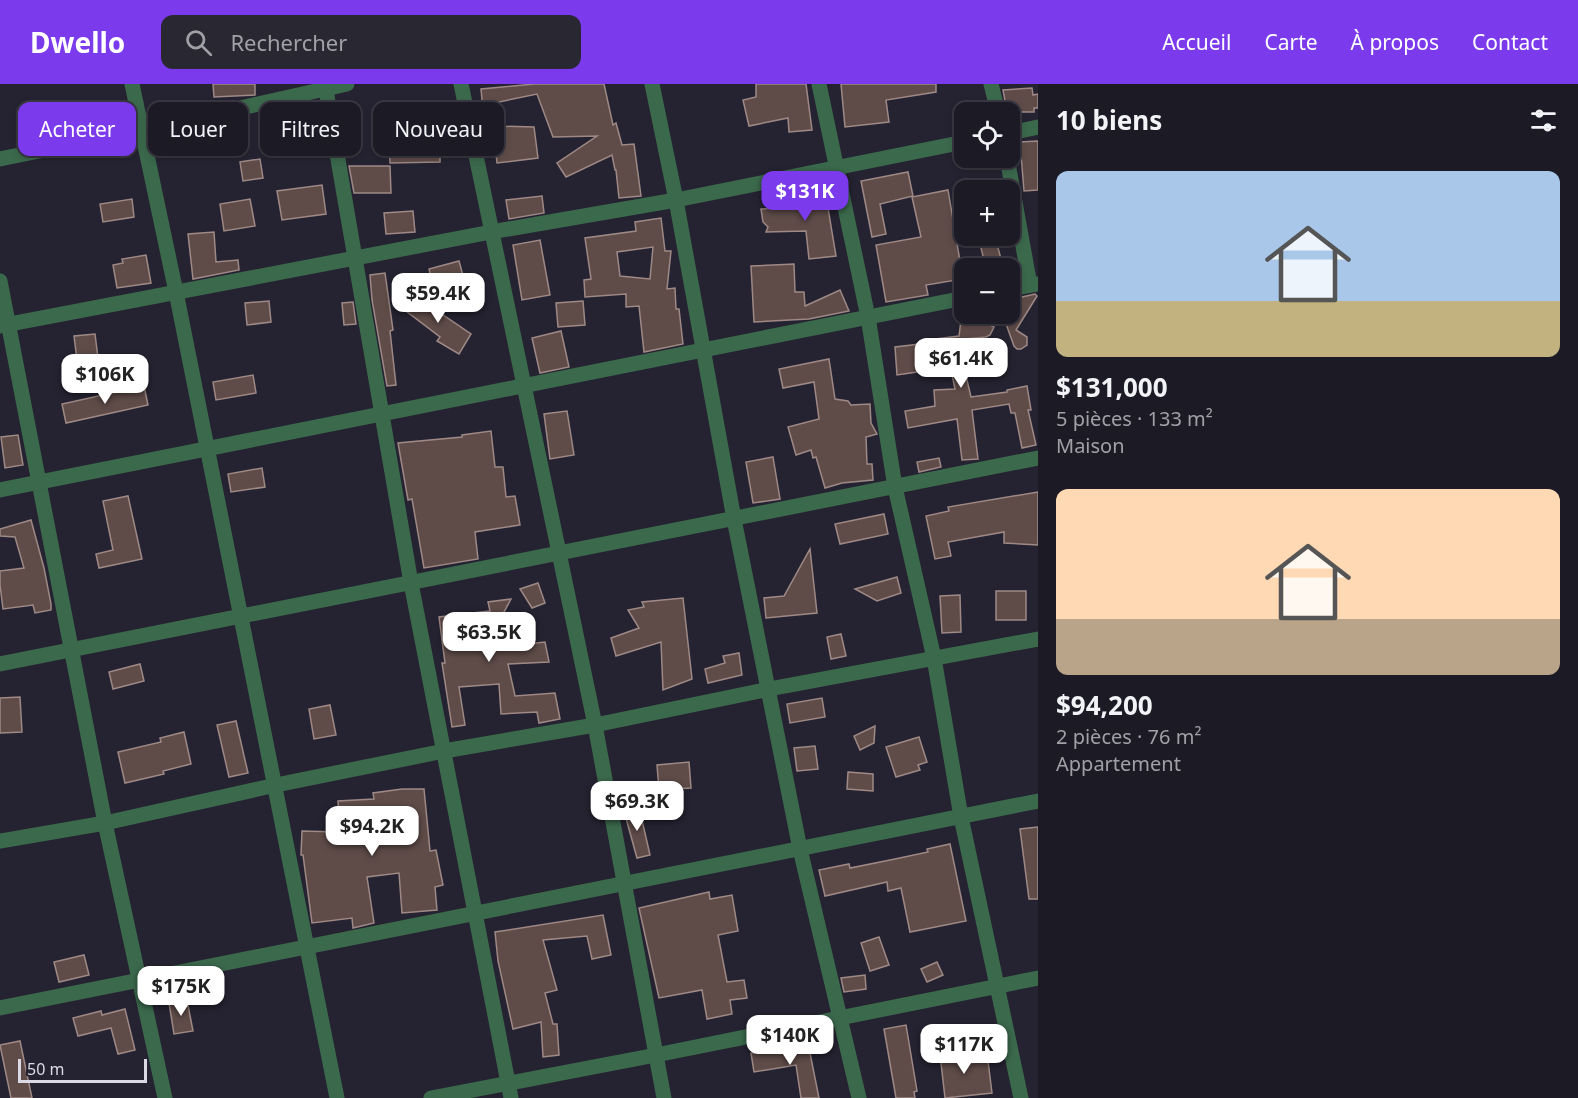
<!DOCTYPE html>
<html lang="fr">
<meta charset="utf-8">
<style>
body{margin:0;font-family:"Noto Sans",sans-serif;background:#292732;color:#f1f3f6;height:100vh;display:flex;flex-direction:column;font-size:22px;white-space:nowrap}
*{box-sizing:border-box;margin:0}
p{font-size:20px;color:#a0a1a7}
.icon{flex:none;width:33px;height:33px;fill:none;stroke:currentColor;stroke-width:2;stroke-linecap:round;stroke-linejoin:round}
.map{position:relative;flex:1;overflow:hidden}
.sheet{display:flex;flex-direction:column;background:#1c1a25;width:540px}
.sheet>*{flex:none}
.guide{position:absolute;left:18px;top:18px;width:570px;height:54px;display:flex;gap:12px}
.controls{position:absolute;left:954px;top:18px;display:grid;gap:12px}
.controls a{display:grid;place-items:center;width:66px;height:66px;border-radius:12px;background:#1c1a25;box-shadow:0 3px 9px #0003,0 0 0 2px #3a3842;font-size:30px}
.scale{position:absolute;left:18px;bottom:15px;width:129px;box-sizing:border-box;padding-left:6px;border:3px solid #dbdae4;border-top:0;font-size:16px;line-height:21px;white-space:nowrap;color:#dbdae4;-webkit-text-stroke:4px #252331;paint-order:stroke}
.price{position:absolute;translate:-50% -51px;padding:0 14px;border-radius:12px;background:#fff;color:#222;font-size:20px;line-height:39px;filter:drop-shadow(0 2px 3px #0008)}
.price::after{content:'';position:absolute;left:50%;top:36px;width:18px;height:14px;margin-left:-9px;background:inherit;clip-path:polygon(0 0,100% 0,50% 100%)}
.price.current{background:#7c3aed;color:#fff}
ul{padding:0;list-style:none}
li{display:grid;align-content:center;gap:12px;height:318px;padding:0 18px}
li span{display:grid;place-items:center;height:186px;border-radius:12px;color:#555}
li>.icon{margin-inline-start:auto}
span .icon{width:108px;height:108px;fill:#fffc;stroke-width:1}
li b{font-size:26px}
h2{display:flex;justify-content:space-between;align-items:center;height:72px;padding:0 18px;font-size:26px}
.chip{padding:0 21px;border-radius:12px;background:#1c1a25;box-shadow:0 3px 9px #0003,0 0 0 2px #3a3842;font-size:21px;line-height:54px}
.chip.current{background:#7c3aed;color:#fff}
header{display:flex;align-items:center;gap:36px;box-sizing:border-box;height:84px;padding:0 30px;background:#7c3aed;color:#fff}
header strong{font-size:28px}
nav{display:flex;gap:33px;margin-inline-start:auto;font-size:21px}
.search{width:420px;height:54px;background:#292732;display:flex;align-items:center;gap:15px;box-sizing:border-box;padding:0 21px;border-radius:12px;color:#a0a1a7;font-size:22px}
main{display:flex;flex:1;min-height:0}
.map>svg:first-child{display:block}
</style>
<header>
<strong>Dwello</strong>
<div class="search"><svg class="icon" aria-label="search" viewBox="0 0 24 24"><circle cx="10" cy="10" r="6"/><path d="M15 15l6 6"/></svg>Rechercher</div>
<nav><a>Accueil</a><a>Carte</a><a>À propos</a><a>Contact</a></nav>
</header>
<main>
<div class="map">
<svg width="1038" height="1014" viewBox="0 0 1038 1014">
<rect width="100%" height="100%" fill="#252331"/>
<g fill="#5f4c49" stroke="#9e8986" stroke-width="1.5" fill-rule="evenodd">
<polygon points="213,0 255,0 255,11 214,13"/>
<polygon points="534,0 604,0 613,41 616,39 622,61 634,60 641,112 619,114 616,86 615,86 612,71 566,93 557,79 597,52 553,53 537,10 499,18 501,35 484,37 481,5"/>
<polygon points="756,0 806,0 812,46 789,48 788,34 749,42 743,16 756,13"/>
<polygon points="841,0 936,0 936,8 886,16 889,38 845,43"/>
<polygon points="1032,4 1033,11 1038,10 1038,24 1034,24 1034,28 1007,28 1003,6"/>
<rect x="386" y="35" width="13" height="20"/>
<polygon points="493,42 534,43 538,74 497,79"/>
<polygon points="440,57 440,78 390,79 389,58"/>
<polygon points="1038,57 1038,106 1024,107 1020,58"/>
<polygon points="260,75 263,94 243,97 240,78"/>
<polygon points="349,82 390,82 391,109 354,109"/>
<polygon points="908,88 913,112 880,120 886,150 872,153 861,97"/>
<polygon points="322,101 326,130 282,136 277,107"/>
<polygon points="825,106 836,172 809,175 806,147 766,148 768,143 763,138 761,125 796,123 794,111"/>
<polygon points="948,106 963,195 926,201 928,211 886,218 876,161 921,153 912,113"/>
<polygon points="542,112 544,129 509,135 506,116"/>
<polygon points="132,115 134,133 103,138 100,120"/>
<polygon points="250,115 255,142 224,147 220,120"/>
<polygon points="413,127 415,148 386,150 384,129"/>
<path d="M661,134L665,167H671L667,205L675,204L676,225H679L683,260L644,268L639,222L626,223V210L585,213L584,196L591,195L585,154L636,147L635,138ZM653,163L650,195L620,192L617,168Z"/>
<polygon points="214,148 216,178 238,176 239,186 193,195 188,150"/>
<polygon points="978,152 995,152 1002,179 986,184"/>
<polygon points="540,156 550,211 522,216 513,161"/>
<polygon points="146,171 151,199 117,204 113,181 123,179 122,175"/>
<polygon points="459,177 469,214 438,222 429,185"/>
<polygon points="794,180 795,208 804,208 805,222 840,206 849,227 809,235 754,238 751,182"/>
<polygon points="385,189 393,246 390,247 396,301 387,302 372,216 370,191"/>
<polygon points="411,209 471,250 459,270 437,257 440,253 402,224"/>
<polygon points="1035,210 1037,212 1016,246 1027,253 1027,261 1021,265 1017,265 1014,262 1005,237 1022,213"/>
<polygon points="269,217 271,238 247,241 245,219"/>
<polygon points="583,217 585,241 558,243 556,219"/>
<polygon points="353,218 356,240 344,241 342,219"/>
<polygon points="966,231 972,234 975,240 986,239 994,243 990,251 986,253 965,255 968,274 962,275 971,313 1007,308 1007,306 1027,302 1031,326 1028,326 1036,361 1022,364 1015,329 1011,329 1009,320 972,326 978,375 962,376 957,335 908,344 905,327 935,322 934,306 955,305 949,276 916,280 917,288 897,291 895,263 920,260 920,257 959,252 961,236"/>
<polygon points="561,247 569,283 540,289 532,254"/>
<polygon points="95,250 98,274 77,276 74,252"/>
<polygon points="829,275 835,315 848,317 851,321 870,320 871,339 877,350 866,353 867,380 872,380 873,396 842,399 825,404 816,373 813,374 811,366 796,371 788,343 819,335 814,298 783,304 779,285"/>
<polygon points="253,291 256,309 216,316 213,298"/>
<polygon points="144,302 148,321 66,339 62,320"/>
<polygon points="567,327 574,371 550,375 544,330"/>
<polygon points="491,347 495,383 503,383 506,413 515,412 520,441 475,448 478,475 424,484 412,415 408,416 398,359 462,353 462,351"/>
<polygon points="18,351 23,381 5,384 1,353"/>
<polygon points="773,373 780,415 753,419 746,378"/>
<polygon points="939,374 941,383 919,388 917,378"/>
<polygon points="262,384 265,403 231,408 228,390"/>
<polygon points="1038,408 1038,461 1004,459 1004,448 948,458 951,472 935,475 926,432 949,427 948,423"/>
<polygon points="128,412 142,475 99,484 96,470 113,466 103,417"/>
<polygon points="884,430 888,450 840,460 835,440"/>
<polygon points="31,436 44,484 51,520 51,526 35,529 33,521 3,525 0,501 0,487 24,484 15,453 0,452 0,445"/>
<polygon points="810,465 817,529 766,534 764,514 784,512"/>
<polygon points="897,493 901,509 877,517 855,505"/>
<polygon points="538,499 545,519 532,524 520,505"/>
<rect x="996" y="507" width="30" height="29"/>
<polygon points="960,511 961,548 942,549 940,512"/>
<polygon points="683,514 692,595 663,606 661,558 616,572 611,554 639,544 628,526 644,523 642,518"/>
<polygon points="511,515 496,543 509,562 545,558 549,578 508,580 515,612 555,609 560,635 539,639 537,628 501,630 499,600 459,603 465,641 452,643 442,579 445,579 439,533 490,527 488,518"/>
<polygon points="841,550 846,572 831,575 827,553"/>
<polygon points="739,569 742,591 708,599 705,585 725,579 723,572"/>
<polygon points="140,580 144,597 113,605 109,588"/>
<polygon points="20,613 22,648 0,649 0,614"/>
<polygon points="822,614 825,633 790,639 787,620"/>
<polygon points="330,621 336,651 314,655 309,625"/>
<polygon points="236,637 248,689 229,693 217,641"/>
<polygon points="875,642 874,659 860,666 854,652"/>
<polygon points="184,648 191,680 163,687 164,690 125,699 118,668 161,658 160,654"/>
<polygon points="919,653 927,678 918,681 920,686 896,693 886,663"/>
<polygon points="815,662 818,685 797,687 794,664"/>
<polygon points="689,678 691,704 659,706 657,681"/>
<polygon points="848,688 873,690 873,707 847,705"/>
<polygon points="402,705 424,705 430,767 436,766 443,801 435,803 437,826 402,829 399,789 367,793 374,839 353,844 352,834 312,839 303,771 301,771 302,747 340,748 338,717 374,715 373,709"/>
<polygon points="639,723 650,771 637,774 624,727"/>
<polygon points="1038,743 1038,815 1029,815 1020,745"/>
<polygon points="950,760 966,837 910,848 901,804 888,807 887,798 825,812 819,786 849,780 850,784 895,775 928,768 927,765"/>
<polygon points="709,808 710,815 732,811 738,847 718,851 727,898 744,896 747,914 730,916 732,930 707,935 702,906 659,914 639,824"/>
<polygon points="603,831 611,871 592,875 587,852 543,856 557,906 545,909 553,940 557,940 559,971 543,973 541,938 513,945 498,877 495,848"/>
<polygon points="879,853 889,881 870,887 861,859"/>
<polygon points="84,871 89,891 59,898 54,878"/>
<polygon points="937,878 943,891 927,898 921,885"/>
<polygon points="865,891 866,905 844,908 841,894"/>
<polygon points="187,916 193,947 174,950 169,919"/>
<polygon points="125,925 135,966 118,970 111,944 78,952 73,934 101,927 102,931"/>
<polygon points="906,941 917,1007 914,1008 915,1014 896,1014 884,945"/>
<polygon points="20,957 32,1014 11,1014 0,961"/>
<polygon points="808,959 819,1014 801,1014 796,981 754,988 751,969"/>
<polygon points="966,964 969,979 988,977 992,1009 945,1014 940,970"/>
</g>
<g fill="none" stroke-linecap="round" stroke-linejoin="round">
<g stroke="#3b694c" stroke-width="15">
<polyline points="132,0 176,208 337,1014"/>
<polyline points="325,0 411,499 511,1014"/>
<polyline points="461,0 595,641 664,1014"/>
<polyline points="652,0 676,116 734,435 800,765 859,1014"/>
<polyline points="819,0 868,233 895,403 934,574 961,733 1021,1014"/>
<polyline points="991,0 998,28"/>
<polyline points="1010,49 1038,43"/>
<polyline points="1007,74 1030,201"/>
<polyline points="0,75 143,46 347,0"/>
<polyline points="0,197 105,739 165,1014"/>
<polyline points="1010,205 1038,200"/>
<polyline points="0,242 491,148 676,116 964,58"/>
<polyline points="0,406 964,214"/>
<polyline points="0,580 1038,374"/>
<polyline points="0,757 105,739 276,701 444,667 595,641 769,605 1038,555"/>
<polyline points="0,924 1038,717"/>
<polyline points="431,1014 656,971 1038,894"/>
</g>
</g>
</svg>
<div class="controls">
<a><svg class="icon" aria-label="locate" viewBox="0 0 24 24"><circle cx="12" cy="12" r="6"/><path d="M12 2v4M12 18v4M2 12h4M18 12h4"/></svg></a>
<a>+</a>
<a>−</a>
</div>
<div class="scale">50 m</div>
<b class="price current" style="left:805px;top:138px">$131K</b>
<b class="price" style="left:438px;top:240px">$59.4K</b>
<b class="price" style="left:961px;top:305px">$61.4K</b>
<b class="price" style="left:105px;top:321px">$106K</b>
<b class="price" style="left:489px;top:579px">$63.5K</b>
<b class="price" style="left:637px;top:748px">$69.3K</b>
<b class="price" style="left:372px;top:773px">$94.2K</b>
<b class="price" style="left:181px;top:933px">$175K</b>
<b class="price" style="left:790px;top:982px">$140K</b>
<b class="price" style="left:964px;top:991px">$117K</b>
<div class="guide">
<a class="chip current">Acheter</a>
<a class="chip">Louer</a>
<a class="chip">Filtres</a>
<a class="chip">Nouveau</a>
</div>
</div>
<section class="sheet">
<h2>10 biens<svg class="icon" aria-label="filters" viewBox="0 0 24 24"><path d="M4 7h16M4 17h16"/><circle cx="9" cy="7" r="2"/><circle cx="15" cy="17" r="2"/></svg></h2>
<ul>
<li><span style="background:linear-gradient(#a9c7e8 70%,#c2b280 0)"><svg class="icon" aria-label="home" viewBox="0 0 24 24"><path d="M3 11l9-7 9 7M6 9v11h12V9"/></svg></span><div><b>$131,000</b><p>5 pièces · 133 m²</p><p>Maison</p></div></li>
<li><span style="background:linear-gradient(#ffd9b3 70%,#b9a48a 0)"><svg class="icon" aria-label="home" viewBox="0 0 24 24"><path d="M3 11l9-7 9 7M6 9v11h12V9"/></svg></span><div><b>$94,200</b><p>2 pièces · 76 m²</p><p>Appartement</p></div></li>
</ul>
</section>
</main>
